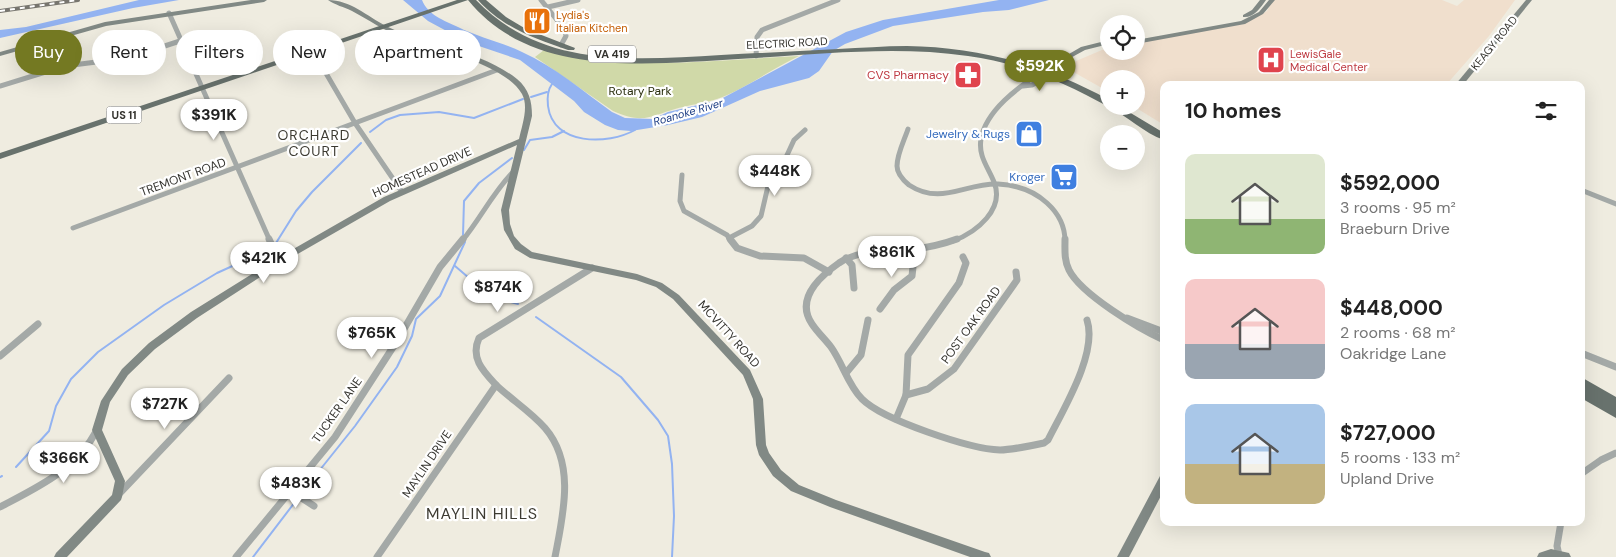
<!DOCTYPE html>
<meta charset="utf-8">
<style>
body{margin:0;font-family:"DM Sans",sans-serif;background:#f2f2f2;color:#222;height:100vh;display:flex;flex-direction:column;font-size:19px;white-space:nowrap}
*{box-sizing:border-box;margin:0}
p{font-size:16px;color:#767676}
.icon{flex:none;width:28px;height:28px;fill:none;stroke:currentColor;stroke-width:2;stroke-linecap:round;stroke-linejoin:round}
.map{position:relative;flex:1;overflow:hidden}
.side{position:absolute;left:1160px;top:81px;width:425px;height:445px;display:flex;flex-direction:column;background:#fff;border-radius:10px;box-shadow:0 5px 20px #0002}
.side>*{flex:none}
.top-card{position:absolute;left:15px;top:30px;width:475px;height:45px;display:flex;gap:10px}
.controls{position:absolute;left:1100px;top:15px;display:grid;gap:10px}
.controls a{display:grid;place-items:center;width:45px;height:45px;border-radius:50%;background:#fff;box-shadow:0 5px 20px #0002;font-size:25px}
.price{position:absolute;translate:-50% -42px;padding:0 11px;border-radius:18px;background:#fff;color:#222;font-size:16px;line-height:32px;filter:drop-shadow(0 1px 2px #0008)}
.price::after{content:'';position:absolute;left:50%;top:30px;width:15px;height:11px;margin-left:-8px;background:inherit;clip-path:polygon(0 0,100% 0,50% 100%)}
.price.current{background:#747922;color:#fff}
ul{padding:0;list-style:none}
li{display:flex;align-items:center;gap:15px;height:125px;padding:0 25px}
li span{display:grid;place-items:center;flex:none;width:140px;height:100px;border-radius:10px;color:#555}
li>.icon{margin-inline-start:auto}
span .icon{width:60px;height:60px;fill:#fffc;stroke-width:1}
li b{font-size:21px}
h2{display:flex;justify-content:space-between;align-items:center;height:60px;padding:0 25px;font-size:21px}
.pill{padding:0 18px;border-radius:22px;background:#fff;box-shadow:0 5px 20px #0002;font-size:18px;line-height:45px}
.pill.current{background:#747922;color:#fff}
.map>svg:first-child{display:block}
</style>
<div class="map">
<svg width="1616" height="557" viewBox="0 0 1616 557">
<rect width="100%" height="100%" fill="#efece0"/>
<polygon fill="#f0dfcd" points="1273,0 1442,0 1457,6 1464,0 1515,0 1489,36 1446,85 1164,85 1164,125 1133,106 1136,106 1136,79 1109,79 1109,92 1068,69 1069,64 1102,50 1109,48 1109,51 1136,51 1136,43 1244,24 1267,11"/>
<path fill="#d0d9a8" d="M544,50C628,72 714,60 799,56C773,68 743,90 717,99C706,103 694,104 683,107C652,114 646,126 613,111L535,57Z"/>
<g fill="#93b3f1">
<polygon points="139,0 179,0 133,8 0,38 0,30 26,27"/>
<path d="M403,0H422C428,15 443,20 458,27C478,37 501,42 522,52C555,67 583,91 612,112L625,118L653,119L668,112L719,100L846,32L883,20L999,0H1049L1009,10L983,12L893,26L845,44L833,51L819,71L809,78L760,91L702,117L668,125L631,131L618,130L605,125L584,112L574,101L520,60L467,42L428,21Z"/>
</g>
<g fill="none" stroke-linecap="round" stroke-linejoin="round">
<g stroke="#93b3f1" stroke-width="2">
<path d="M552,84C547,91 547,98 548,106C553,146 608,145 635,130"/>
<polyline points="531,97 547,92"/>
<polyline points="370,132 386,120 400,115 439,112 474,118 523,99"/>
<polyline points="524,150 530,140 552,137 564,131"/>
<polyline points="463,235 464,201 479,183 512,158"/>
<polyline points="276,243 296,211 312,192 361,143"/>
<polyline points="455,266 490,296 518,304"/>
<polyline points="536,317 621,377 658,420 668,436 672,464 674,516 672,557"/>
<polyline points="16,467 49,431 56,406 71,379 98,352 164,305 217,273 268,250"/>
<polyline points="0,477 2,476"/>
<polyline points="303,491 355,426 397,367 412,336 416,319 440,296 465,242"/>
<polyline points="253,557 295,502"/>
</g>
<g stroke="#a4a9a7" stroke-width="5">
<polyline points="541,0 565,30 566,36 561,45"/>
<polyline points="548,7 578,0"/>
<polyline points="169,13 270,241"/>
<polyline points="313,51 355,123 402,192"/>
<polyline points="756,56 757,37 762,30 838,0"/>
<polyline points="0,86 65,66 128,58 180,41"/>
<polyline points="1023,86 1032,85 1050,75"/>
<path d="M908,129C904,141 897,154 897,166C897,174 903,180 909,185C941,206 965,183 998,184C1017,185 1034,191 1047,203C1058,213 1065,226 1065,241"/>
<polyline points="682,175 680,201 684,211 727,235 731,241"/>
<polyline points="1581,190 1616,204"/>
<polyline points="73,228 497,70"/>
<polyline points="729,238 752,226 761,216 768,186 782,166 794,140 805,130"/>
<path d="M462,241C481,218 493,192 514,171"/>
<path d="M953,241C977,232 1005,209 994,182C988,167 978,156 981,139C986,110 1019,87 1041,72"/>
</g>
<g stroke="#a4a9a7" stroke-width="7">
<polyline points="269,239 279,261"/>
<polyline points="730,239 737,248 760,256 804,258 829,272"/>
<path d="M957,239C941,245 925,248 909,250C886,252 860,249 839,263C819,277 795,299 812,324C818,333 825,339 831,347C843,364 848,385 862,399C883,420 970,449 1000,450C1009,450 1035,445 1044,443L1048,440C1063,410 1098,353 1087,320"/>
<path d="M1065,239C1065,250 1064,260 1069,270C1081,294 1139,329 1164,340"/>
<polyline points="846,258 852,265 854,288"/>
<polyline points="880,309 894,290 912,276 913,267 907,250"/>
<polyline points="1127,318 1164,332"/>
<polyline points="1581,353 1616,367"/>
<polyline points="0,356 38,324"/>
<polyline points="846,373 861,355 868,320"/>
<path d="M496,385C483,371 470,358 479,338L592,268"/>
<polyline points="906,395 928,389 954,369 1017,280 1016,272"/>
<polyline points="896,419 906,395 908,355 959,283 966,263 963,257"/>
<polyline points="1581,474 1601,460 1616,453"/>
<polyline points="291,491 314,506"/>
<polyline points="118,495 229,378"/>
<path d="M0,507C38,487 76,470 97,430"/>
<polyline points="1559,555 1557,546 1561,522"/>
<polyline points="236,557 335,437 397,341 440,267 463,239"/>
<path d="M377,557L496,385C512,400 531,412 545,428C576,464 563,515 555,557"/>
</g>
<g fill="#818985" fill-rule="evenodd">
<polygon points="251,0 267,0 264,2 106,26 0,56 0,52 105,22"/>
<path d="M328,0C350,0 367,16 386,26C428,47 479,49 517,79C529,89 532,101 532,116L509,210L510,224L514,236L521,244L532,252L637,274L662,283L679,295L750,370L763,399L766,445L769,453L781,470L799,485L836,500L985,552L989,553L991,557H970L830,507L791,491L773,476L759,455L756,445L753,399L743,375L673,299L656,287L636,280L530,258L515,249L504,230L501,210L517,145L390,201L282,263L197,318L155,349L128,375L110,402L102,430L125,481L122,497L121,500L67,557H54L56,553L112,495L115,481L92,430L101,401L122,369L149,343L191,312L276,259L384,197L519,139C522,125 529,107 522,94C504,63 435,50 403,37C384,31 369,20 352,11C344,7 335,5 328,0Z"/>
<path d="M1260,0H1266C1260,8 1254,18 1243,17V15L1252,10Z"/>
<polygon points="1269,0 1275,0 1263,14 1245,24 1136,44 1136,40 1241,21 1259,12"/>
<polygon points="1526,0 1532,0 1463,85 1455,85"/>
<polygon points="1109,40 1109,44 1085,50 1043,73 1041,74 1038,72 1081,47"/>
<polygon points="1164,474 1164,490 1129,557 1117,557 1160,476"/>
<polygon points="1551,549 1569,553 1571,557 1537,557 1539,553"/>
</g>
<g fill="#68726d" fill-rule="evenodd">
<polygon points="457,0 468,0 0,159 0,153"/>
<path d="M468,0H476C542,69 634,60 721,55C760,53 799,51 838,49C861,48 884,46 907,46C978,47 1046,65 1109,100V106H1119L1164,133V140C1144,133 1127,116 1109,107C1064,82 1019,63 968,56C892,45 814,55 738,59C648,64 532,79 468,0Z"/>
<path d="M478,0H486L506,17L526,29L575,48L574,50H568C535,39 502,27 478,0Z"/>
<polygon points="1011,53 1017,53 1072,75 1068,77 1065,77 1011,57"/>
<polygon points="1581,377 1616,397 1616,418 1581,398 1581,387 1583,388 1581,387"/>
</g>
<defs>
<polyline id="rail" points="0,11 78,0"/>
</defs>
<use href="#rail" stroke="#77756e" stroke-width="4"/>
<use href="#rail" stroke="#fff" stroke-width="2" stroke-dasharray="5" stroke-linecap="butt"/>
</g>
<defs>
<symbol id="restaurant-square" viewBox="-11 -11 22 22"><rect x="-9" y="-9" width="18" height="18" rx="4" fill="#e8710a" stroke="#fff"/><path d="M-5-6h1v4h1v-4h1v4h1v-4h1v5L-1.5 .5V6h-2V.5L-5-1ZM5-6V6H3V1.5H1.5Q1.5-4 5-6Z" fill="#fff"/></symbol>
<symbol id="hospital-square" viewBox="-11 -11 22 22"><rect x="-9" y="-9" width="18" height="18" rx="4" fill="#e0444e" stroke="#fff"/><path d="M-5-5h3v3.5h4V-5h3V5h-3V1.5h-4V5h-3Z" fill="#fff"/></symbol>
<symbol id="pharmacy-square" viewBox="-11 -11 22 22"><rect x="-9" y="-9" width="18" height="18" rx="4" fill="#e0444e" stroke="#fff"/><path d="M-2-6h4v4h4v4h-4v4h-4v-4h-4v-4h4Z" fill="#fff"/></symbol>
<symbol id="shop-square" viewBox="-11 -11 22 22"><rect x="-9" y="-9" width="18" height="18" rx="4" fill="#3f7fe0" stroke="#fff"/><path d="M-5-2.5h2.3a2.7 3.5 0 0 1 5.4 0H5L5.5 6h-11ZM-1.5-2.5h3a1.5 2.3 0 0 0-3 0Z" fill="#fff"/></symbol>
<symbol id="supermarket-square" viewBox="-11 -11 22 22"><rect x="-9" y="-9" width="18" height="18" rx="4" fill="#3f7fe0" stroke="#fff"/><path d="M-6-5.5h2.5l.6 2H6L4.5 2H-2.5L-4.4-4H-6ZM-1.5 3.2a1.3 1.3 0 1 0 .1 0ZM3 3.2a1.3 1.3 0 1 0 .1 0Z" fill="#fff"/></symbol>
</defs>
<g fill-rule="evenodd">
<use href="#restaurant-square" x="521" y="5" width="32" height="32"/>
<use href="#hospital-square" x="1255" y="44" width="32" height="32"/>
<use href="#pharmacy-square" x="952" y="59" width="32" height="32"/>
<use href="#shop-square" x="1013" y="118" width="32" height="32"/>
<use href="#supermarket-square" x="1048" y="161" width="32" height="32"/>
</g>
<g text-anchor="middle" stroke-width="4.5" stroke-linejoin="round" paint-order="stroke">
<g font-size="11" fill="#c56008" stroke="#fff" text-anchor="start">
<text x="556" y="19">Lydia's<tspan x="556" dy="13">Italian Kitchen</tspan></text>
</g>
<g font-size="11" fill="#34332e" stroke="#fff">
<text transform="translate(787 43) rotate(-3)" y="4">ELECTRIC ROAD</text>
<text transform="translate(1494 43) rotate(-51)" y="4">KEAGY ROAD</text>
</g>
<g fill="#fff" stroke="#71706d" stroke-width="1">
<rect x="588" y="45.5" width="48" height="17" rx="4"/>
<rect x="106.5" y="106.5" width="35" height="17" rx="4"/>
</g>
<g font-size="11" font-weight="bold" fill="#34332e">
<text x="612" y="58">VA 419</text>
<text x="124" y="119">US 11</text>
</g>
<g font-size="11" fill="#be3a42" stroke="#fff" text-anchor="start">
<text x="1290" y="58">LewisGale<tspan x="1290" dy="13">Medical Center</tspan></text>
</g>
<g font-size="11" font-style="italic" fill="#1b3c84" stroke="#fff">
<text transform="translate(688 112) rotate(-16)" y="4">Roanoke River</text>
</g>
<g font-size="12" fill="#be3a42" stroke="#fff" text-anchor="end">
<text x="949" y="79">CVS Pharmacy</text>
</g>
<g font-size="12" fill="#2a2e0e" stroke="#fff">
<text x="640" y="95">Rotary Park</text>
</g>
<g font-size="12" fill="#366cbe" stroke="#fff" text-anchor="end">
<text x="1010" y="138">Jewelry &amp; Rugs</text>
<text x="1045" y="181">Kroger</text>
</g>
<g font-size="12" fill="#34332e" stroke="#fff">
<text transform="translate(422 172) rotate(-24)" y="4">HOMESTEAD DRIVE</text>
<text transform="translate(183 177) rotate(-20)" y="4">TREMONT ROAD</text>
<text transform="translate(971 325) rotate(-54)" y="4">POST OAK ROAD</text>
<text transform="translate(729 334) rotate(48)" y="4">MCVITTY ROAD</text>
<text transform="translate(337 410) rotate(-55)" y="4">TUCKER LANE</text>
<text transform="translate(427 464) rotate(-56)" y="4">MAYLIN DRIVE</text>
</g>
<g font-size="14" letter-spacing="1" fill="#3d3b32" stroke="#fff">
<text x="314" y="140">ORCHARD<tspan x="314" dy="16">COURT</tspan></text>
</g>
<g font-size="16" letter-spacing="1" fill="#3d3b32" stroke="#fff">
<text x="482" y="519">MAYLIN HILLS</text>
</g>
</g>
</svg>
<div class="controls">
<a><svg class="icon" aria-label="locate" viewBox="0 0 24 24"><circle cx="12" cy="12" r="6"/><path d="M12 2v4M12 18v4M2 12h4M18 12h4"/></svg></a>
<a>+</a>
<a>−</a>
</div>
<b class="price current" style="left:1040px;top:92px">$592K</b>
<b class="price" style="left:214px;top:141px">$391K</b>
<b class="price" style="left:775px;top:197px">$448K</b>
<b class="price" style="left:892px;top:278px">$861K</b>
<b class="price" style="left:264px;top:284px">$421K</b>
<b class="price" style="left:498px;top:313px">$874K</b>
<b class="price" style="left:372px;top:359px">$765K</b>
<b class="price" style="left:165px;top:430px">$727K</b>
<b class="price" style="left:64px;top:484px">$366K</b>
<b class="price" style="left:296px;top:509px">$483K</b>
<div class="top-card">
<a class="pill current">Buy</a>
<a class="pill">Rent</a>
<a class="pill">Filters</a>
<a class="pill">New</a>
<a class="pill">Apartment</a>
</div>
<section class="side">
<h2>10 homes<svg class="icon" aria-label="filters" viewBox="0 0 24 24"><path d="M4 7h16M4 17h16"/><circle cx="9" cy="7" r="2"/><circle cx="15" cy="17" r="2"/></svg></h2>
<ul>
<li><span style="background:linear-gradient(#dfe7d0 65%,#8fb573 0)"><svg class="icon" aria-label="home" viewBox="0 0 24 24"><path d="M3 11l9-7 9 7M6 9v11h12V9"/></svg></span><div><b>$592,000</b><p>3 rooms · 95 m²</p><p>Braeburn Drive</p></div></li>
<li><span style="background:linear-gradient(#f6c9c9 65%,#9aa5b1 0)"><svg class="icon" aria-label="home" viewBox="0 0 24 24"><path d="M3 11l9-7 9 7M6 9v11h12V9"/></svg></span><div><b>$448,000</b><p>2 rooms · 68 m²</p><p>Oakridge Lane</p></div></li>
<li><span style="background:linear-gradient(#a9c7e8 60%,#c2b280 0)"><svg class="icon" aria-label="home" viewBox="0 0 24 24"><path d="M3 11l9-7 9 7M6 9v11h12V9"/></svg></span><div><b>$727,000</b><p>5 rooms · 133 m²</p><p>Upland Drive</p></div></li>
</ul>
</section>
</div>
